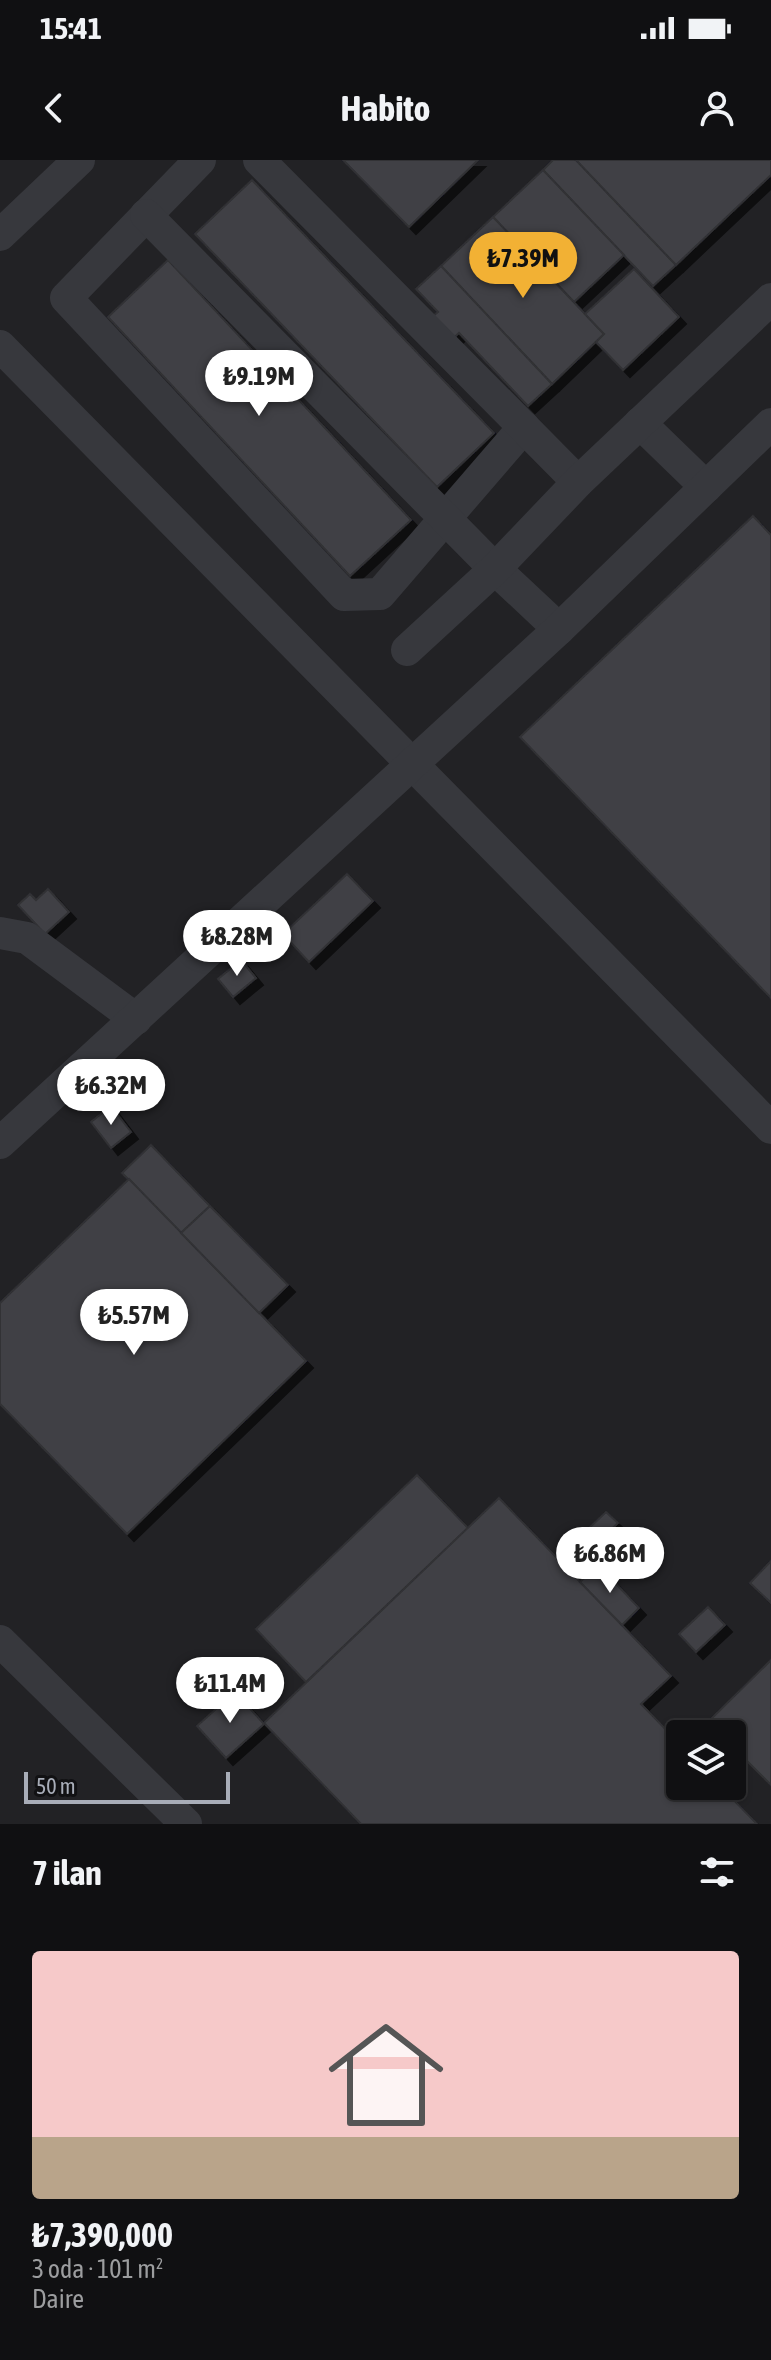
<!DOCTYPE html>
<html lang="tr">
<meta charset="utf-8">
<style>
body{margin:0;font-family:"Asap Condensed",sans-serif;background:#19191b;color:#f1f3f6;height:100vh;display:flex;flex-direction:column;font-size:30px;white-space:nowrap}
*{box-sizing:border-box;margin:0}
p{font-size:26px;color:#9c9d9f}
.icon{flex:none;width:44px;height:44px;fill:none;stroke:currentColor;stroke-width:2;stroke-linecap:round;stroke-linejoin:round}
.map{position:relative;height:1664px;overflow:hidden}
.panel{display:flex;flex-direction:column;background:#101012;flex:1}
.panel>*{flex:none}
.buttons{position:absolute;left:666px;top:1560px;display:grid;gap:16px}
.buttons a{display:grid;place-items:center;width:80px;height:80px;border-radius:8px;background:#101012;box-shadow:0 2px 6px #0004,0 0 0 2px #303032;font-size:40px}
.scale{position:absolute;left:24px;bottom:20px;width:206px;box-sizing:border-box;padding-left:8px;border:4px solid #a8adb8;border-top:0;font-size:22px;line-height:28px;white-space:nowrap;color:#a8adb8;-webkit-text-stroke:6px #111113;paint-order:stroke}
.price{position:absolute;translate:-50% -68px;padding:0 18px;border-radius:28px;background:#fff;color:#222;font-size:26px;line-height:52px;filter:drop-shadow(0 2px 4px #0008)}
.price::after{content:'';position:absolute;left:50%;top:48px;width:24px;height:18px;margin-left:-12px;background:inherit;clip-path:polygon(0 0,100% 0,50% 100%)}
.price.on{background:#f2b134;color:#111}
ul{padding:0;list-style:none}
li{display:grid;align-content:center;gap:16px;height:424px;padding:0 32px}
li+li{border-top:2px solid #303032}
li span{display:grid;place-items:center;height:248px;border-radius:8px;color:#555}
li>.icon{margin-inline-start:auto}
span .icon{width:144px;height:144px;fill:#fffc;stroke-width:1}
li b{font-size:34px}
h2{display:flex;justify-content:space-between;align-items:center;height:96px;padding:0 32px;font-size:34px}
.status{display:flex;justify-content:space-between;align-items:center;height:56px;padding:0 40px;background:#101012;direction:ltr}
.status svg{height:22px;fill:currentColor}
header{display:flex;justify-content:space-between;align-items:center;height:104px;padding:0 32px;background:#101012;font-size:36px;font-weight:700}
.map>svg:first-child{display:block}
</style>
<div class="status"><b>15:41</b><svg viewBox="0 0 49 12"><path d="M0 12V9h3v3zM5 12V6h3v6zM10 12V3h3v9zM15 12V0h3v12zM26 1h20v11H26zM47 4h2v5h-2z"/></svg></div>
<header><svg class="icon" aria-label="back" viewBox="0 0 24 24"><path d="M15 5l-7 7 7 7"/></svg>Habito<svg class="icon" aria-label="person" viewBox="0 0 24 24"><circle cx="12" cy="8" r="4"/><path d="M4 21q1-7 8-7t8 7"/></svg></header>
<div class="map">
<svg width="771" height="1664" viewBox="0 0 771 1664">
<defs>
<filter id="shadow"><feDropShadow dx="7" dy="7" stdDeviation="0" flood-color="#0009"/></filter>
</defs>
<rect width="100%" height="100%" fill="#161618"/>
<path fill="#222225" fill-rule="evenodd" d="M0,0H771V1664H0ZM680,1574H732V1626H680Z"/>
<g fill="#404145" stroke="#303034" stroke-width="2" filter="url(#shadow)">
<polygon points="343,0 478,0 409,67"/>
<polygon points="553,0 576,0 676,105 653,126 543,10"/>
<polygon points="576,0 771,0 771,15 676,105"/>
<polygon points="543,10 624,95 574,142 493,57"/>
<polygon points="252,20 494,273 437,327 195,74"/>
<polygon points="493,57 604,174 552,224 441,106"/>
<polygon points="168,100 411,360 350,416 108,157"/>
<polygon points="441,106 552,224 528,246 459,173 447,184 426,162 438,152 416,129"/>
<polygon points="634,109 679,157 623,210 596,182 604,174 585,154"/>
<polygon points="753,356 771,375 771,838 520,577"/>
<polygon points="347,714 373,741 309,802 283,774"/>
<polygon points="48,729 69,752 45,774 18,745 30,734 36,740"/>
<polygon points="241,800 256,818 233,837 218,819"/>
<polygon points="111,946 131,972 111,988 91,962"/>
<polygon points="151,985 210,1046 181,1073 122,1013"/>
<polygon points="129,1019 306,1201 127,1374 0,1244 0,1143"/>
<polygon points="210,1046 288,1125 259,1153 181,1073"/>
<polygon points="417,1315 468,1368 306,1522 256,1469"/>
<polygon points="499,1338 671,1516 641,1544 680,1584 680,1626 720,1626 757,1664 361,1664 264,1563"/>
<polygon points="606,1352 618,1363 576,1403 565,1391"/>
<polygon points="771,1401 771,1443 750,1423"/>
<polygon points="598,1405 639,1448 622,1465 580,1422"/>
<polygon points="708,1447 725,1465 696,1492 679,1474"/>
<polygon points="771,1500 771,1625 732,1586 732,1574 720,1574 708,1562"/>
<polygon points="235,1532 264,1564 226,1598 197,1566"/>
</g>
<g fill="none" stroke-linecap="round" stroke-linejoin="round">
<g stroke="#37383d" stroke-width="32">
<polyline points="200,0 66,138 344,435 380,434 524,267"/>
<polyline points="259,0 578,322"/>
<polyline points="146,55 495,409 559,469"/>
<polyline points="0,75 79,0"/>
<polyline points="0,186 771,968"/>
<polyline points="640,263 706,327"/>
<polyline points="407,490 495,409 578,322 771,139"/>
<polyline points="0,773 27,778 136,859"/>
<polyline points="0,983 559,469 771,264"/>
<polyline points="0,1481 186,1664"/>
</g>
</g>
</svg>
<div class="buttons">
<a><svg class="icon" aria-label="layers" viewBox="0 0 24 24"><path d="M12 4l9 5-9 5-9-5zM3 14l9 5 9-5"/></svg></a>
</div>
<div class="scale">50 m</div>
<b class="price on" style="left:523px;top:140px">₺7.39M</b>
<b class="price" style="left:259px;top:258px">₺9.19M</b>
<b class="price" style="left:237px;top:818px">₺8.28M</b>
<b class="price" style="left:111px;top:967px">₺6.32M</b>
<b class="price" style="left:134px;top:1197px">₺5.57M</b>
<b class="price" style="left:610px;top:1435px">₺6.86M</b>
<b class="price" style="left:230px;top:1565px">₺11.4M</b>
</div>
<section class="panel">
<h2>7 ilan<svg class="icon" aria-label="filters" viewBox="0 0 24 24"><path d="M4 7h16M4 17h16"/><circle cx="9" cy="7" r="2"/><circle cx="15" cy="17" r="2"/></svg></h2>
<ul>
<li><span style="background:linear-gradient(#f6c9c9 75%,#b9a48a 0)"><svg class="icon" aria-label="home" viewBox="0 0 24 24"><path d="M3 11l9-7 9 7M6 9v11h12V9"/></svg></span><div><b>₺7,390,000</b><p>3 oda · 101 m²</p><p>Daire</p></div></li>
</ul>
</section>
